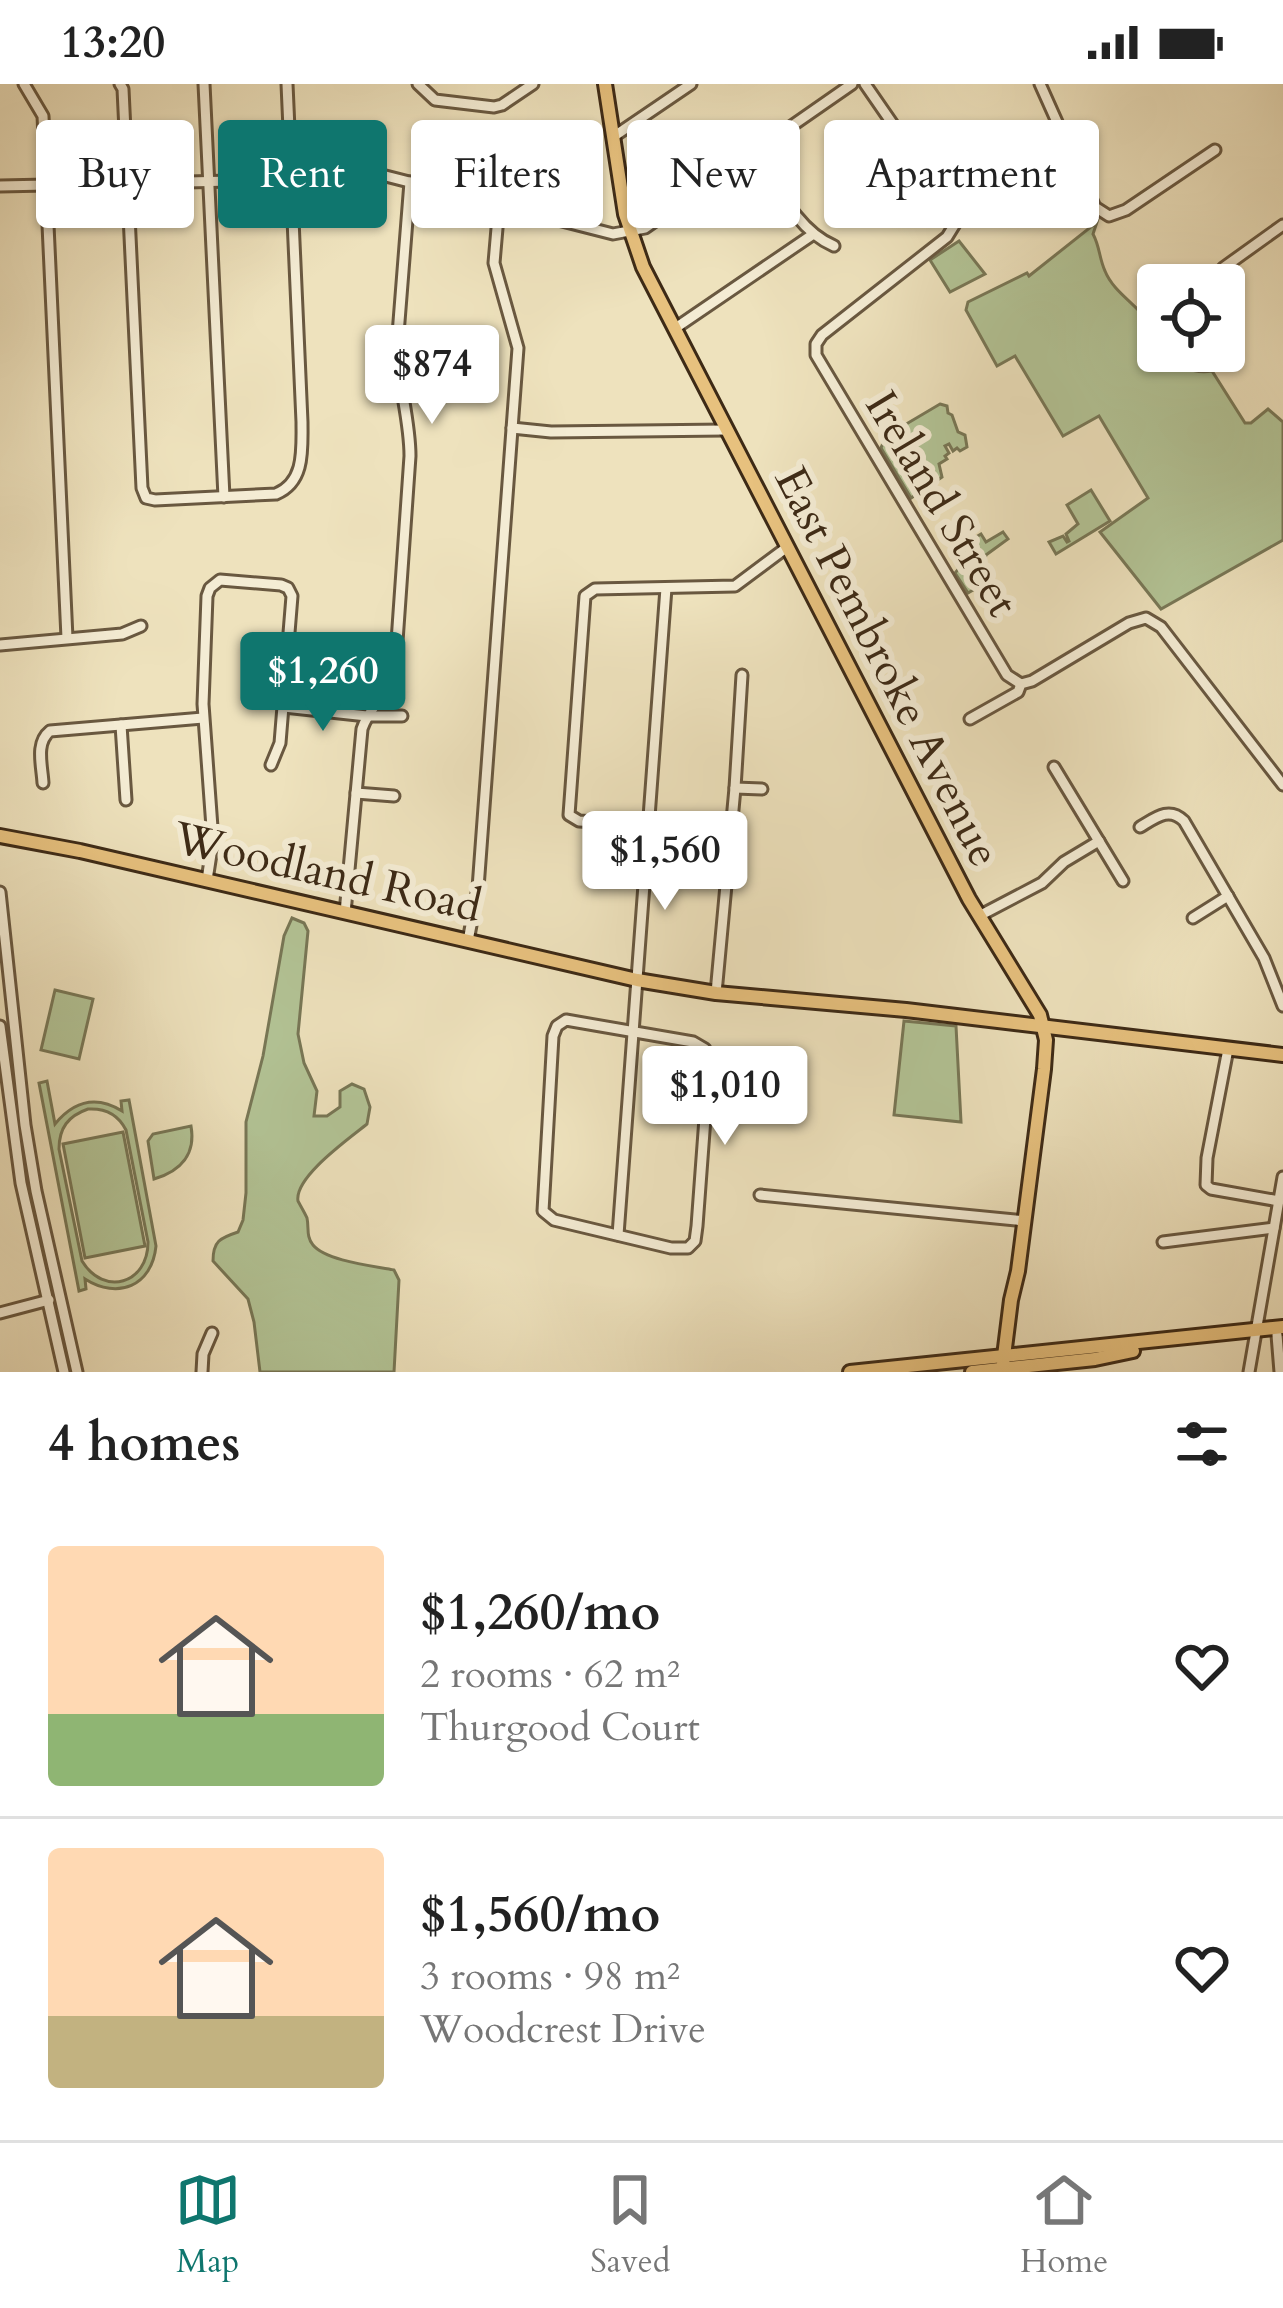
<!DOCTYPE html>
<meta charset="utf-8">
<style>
body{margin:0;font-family:Cardo,serif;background:#f6f6f6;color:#222;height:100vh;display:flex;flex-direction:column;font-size:45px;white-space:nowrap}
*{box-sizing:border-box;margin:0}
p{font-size:39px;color:#767676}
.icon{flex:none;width:66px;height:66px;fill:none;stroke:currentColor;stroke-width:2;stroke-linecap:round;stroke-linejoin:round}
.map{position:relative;height:1288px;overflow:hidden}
.drawer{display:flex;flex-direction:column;background:#fff;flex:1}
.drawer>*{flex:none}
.banner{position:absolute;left:36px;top:36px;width:1212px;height:108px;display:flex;gap:24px}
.tools{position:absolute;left:1137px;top:180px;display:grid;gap:24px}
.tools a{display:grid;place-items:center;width:108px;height:108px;border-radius:12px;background:#fff;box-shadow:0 3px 9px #0004;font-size:60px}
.price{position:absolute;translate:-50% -102px;padding:0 27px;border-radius:12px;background:#fff;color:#222;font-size:39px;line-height:78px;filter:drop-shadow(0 3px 6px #0008)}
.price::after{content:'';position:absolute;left:50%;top:72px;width:36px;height:27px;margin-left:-18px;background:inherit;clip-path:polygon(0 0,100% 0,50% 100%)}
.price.active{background:#0f766e;color:#fff}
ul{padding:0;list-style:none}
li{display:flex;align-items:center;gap:36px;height:300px;padding:0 48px}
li+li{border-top:3px solid #e0e0e0}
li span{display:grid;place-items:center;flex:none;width:336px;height:240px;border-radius:12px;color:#555}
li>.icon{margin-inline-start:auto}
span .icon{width:144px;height:144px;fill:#fffc;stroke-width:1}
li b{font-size:51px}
h2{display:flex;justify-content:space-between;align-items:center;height:144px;padding:0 48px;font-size:51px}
.chip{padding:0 42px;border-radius:12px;background:#fff;box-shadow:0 3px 9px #0004;font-size:42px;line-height:108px}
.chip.active{background:#0f766e;color:#fff}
.status{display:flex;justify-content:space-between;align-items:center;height:84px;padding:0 60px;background:#fff;direction:ltr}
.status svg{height:33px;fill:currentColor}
.menu{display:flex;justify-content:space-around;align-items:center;height:168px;border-top:3px solid #e0e0e0;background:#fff;font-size:33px;color:#767676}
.menu a{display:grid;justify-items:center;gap:6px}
.menu .active{color:#0f766e}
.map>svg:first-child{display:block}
</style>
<div class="status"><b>13:20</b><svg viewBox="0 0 49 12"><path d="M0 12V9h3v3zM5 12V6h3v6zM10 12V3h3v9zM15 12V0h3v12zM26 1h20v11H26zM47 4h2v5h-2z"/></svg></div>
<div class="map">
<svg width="1283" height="1288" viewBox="0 0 1283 1288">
<rect width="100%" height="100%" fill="#eee2bd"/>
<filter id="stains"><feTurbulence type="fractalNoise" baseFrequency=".00167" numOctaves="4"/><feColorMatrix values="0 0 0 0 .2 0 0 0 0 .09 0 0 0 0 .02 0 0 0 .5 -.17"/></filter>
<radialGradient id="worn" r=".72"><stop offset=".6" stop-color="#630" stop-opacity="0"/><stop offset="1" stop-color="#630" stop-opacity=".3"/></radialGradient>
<g fill="#b3c496" stroke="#787756" stroke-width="3" fill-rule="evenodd">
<path d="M1097,138L1093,150C1100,163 1099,174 1105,187C1117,217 1158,228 1158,267H1166C1178,282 1194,290 1212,287L1245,339H1251L1268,325L1283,338V456L1161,525L1100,448L1148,414L1099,332L1063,352L1015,272L997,282L966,226L968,218L1027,189L1029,192Z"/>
<polygon points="959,157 985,190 950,208 930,176"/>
<polygon points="940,320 947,322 948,329 952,331 958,348 965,351 967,363 960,367 957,364 953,367 949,360 945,362 949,369 945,372 947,375 939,380 942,393 911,414 881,364 886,352"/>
<polygon points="1091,406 1110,437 1056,470 1049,458 1063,452 1067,458 1069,457 1066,450 1078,440 1067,421"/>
<polygon points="1003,448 1008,455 986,471 983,484 990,496 968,509 955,489 961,482 963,461 981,450 986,458"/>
<path d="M292,834L304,839L308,847L298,950L304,979L317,1007L314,1032H327L340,1023V1007L352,1000L364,1005L370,1023L367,1040C350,1054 294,1093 298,1117C299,1119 306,1131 307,1134C309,1143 306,1153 313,1161C326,1177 374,1182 394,1186L399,1196L394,1288H260L254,1238L248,1215L213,1177C213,1157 220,1154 238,1148L243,1136L246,1109V1038L263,972L284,852Z"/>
<polygon points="55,906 93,915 79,975 41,966"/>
<polygon points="904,937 956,942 961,1038 894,1031"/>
<path d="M47,997L55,1040C74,1017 96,1011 122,1027L121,1017L129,1016L156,1162C152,1202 118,1216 85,1195L86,1205L79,1207L39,999ZM88,1025C105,1024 118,1030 126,1046L148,1158C148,1200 104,1213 82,1177L59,1065C59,1044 68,1032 88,1025Z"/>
<path d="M191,1042C196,1070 181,1087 154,1095L148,1057L153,1050Z"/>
<polygon points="123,1048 145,1162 85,1174 63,1060"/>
</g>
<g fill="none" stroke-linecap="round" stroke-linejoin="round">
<defs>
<g id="minor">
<polyline points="24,0 43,32 67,554"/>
<path d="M120,0L123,5L142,404L146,414L155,416L276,410C305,398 302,366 302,338L287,0"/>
<polyline points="204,0 224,413"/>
<polyline points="418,0 435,16 494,23 502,21 533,0"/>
<polyline points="865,0 952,126 955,140 947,153 822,251 816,260 816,271 1007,591 1021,600"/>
<polyline points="1040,0 1095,123 1109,132 1126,126 1215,66"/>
<polyline points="613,53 691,0"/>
<path d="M755,67C777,101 796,146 834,162"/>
<polyline points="0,102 320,95 370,88 613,150 645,144 852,0"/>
<polyline points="1223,184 1283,141"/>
<polyline points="674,245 812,151"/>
<polyline points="512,344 551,348 725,346"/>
<polyline points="0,561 122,550 141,542"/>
<polyline points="284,623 367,632 402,632"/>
<polyline points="970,635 1018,608 1021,600 1032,597 1129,539 1146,534 1161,543 1283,701"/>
<polyline points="121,641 126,716"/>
<polyline points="1054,683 1123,797"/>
<path d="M43,699C42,681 35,659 50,647L203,634"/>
<polyline points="735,704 762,705"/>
<polyline points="356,709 394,712"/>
<polyline points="649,741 579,737 569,731 585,512 595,505 735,502 786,464"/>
<path d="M1140,743C1155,734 1169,722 1184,737L1264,874L1283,922"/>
<polyline points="207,796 213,757 203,620 207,512 210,504 220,496 281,501 288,504 292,512 280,659 271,681"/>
<polyline points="0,808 25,1041 36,1107 77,1288"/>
<path d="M345,829L362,645C369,623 389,609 395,586L410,372C410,335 398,300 397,263L410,98"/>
<polyline points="979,832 1042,799 1064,778 1099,757"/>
<polyline points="1193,834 1228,812"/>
<polyline points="468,857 478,804 518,264 494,179 499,121"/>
<polyline points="716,909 735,704 742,591"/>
<polygon points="566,936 693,958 705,965 709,980 697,1142 695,1157 688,1164 671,1164 554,1136 543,1127 553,952 557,942"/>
<polyline points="0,942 21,1099 64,1288"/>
<polyline points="1228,965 1207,1074 1206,1101 1211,1105 1279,1117"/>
<polyline points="760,1111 1025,1137"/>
<polyline points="618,1151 666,504"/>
<polyline points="1163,1158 1274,1144"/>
<polyline points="0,1229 49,1216"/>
<polyline points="1277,1251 1280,1288"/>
<polyline points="202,1288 203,1270 212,1249"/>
<polyline points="1249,1288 1283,1093"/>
</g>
<g id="major">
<polyline points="605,0 625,130 643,183 969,815 1040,931 1046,956 1044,985 1018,1187 1011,1216 1002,1288"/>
<polyline points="0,752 80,767 637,896 716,909 906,926 1283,971"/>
<polyline points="850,1288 1283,1243"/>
<polyline points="972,1288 1095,1275 1133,1267"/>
</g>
</defs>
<use href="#minor" stroke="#695840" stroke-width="15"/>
<use href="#major" stroke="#3d2a16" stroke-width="18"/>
<use href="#minor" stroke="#f4ecd4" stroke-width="9"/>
<use href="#major" stroke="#e7c17e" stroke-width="12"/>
</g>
<g text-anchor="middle" stroke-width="12" stroke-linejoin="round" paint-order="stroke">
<g font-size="45" fill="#3d2a16" stroke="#f4ecd4">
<text transform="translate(943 419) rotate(59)" y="16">Ireland Street</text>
<text transform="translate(889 582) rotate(63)" y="16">East Pembroke Avenue</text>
<text transform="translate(328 787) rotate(13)" y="16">Woodland Road</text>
</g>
</g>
<rect width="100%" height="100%" filter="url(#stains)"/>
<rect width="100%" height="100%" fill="url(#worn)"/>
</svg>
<div class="tools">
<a><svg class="icon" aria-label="locate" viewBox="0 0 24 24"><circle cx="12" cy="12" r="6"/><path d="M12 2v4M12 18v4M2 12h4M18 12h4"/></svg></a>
</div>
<b class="price" style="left:432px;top:343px">$874</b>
<b class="price active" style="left:323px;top:650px">$1,260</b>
<b class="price" style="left:665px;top:829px">$1,560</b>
<b class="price" style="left:725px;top:1064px">$1,010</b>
<div class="banner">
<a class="chip">Buy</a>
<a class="chip active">Rent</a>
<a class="chip">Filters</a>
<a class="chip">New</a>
<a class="chip">Apartment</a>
</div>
</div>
<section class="drawer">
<h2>4 homes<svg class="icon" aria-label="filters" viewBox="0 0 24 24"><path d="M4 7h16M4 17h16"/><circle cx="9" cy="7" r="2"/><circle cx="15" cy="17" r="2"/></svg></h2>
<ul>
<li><span style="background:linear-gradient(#ffd9b3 70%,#8fb573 0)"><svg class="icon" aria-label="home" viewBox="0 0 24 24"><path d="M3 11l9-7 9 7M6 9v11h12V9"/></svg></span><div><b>$1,260/mo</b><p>2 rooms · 62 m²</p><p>Thurgood Court</p></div><svg class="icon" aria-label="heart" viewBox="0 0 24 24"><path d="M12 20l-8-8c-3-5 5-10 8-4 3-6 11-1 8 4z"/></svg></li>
<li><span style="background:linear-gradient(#ffd9b3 70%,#c2b280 0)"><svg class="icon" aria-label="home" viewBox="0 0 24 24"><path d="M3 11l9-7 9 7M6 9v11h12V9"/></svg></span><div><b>$1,560/mo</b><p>3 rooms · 98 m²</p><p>Woodcrest Drive</p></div><svg class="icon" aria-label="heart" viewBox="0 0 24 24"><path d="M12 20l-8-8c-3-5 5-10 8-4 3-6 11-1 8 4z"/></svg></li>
</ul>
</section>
<nav class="menu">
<a class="active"><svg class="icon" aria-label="map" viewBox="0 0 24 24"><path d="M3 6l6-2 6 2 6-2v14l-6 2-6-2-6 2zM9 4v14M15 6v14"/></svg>Map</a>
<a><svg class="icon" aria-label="saved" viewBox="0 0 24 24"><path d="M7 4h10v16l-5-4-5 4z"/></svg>Saved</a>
<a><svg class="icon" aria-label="home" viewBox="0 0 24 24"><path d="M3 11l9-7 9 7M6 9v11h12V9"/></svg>Home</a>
</nav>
